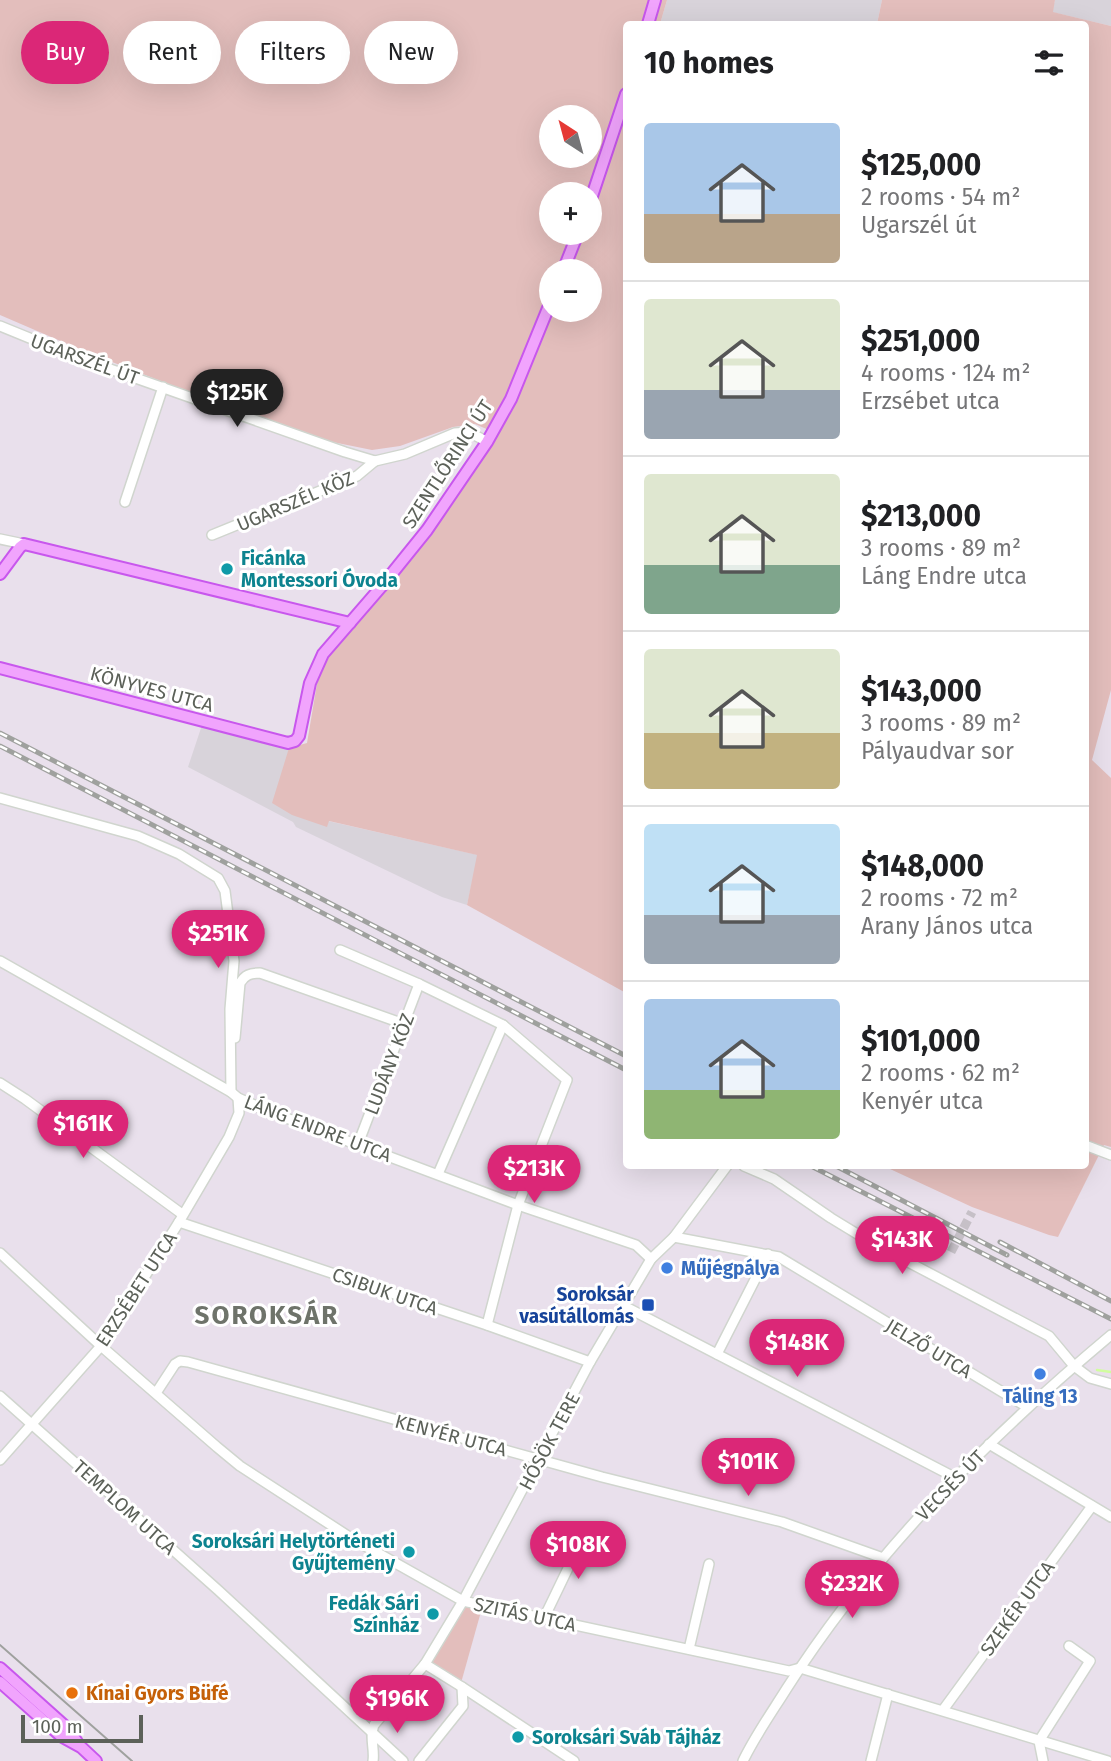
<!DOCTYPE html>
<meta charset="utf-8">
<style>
body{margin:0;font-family:"Fira Sans",sans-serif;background:#f6f6f6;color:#202124;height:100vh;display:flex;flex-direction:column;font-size:26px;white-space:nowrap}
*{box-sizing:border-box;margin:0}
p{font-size:23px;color:#757577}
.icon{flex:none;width:38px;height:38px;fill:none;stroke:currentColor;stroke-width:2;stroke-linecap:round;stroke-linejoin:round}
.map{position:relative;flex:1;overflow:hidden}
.details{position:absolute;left:623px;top:21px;width:466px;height:1148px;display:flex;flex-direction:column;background:#fff;border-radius:7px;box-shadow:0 7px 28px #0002}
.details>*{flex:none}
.banner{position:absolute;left:21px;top:21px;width:497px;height:63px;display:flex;gap:14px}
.needle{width:46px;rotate:324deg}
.buttons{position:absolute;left:539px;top:105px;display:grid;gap:14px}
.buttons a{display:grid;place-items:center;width:63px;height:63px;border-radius:50%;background:#fff;box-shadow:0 7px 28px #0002;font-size:35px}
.scale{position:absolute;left:21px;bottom:18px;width:122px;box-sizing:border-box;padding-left:7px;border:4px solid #5c6159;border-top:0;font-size:19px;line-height:24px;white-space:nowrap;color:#5c6159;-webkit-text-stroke:5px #fff;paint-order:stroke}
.price{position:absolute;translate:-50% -60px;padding:0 16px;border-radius:24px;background:#db2777;color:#fff;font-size:23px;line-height:46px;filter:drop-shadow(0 2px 4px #0008)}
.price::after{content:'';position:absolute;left:50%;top:42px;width:21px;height:16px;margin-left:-10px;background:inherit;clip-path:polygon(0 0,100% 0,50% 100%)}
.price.on{background:#222;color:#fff}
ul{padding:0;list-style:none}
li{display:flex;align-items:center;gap:21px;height:175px;padding:0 21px}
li+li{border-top:2px solid #e0e0e0}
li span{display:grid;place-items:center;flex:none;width:196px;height:140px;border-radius:7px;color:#555}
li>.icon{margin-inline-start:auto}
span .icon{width:84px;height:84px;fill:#fffc;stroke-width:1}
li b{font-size:30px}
h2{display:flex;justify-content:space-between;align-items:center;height:84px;padding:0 21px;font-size:30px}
.chip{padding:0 24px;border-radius:32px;background:#fff;box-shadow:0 7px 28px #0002;font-size:24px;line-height:63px}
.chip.on{background:#db2777;color:#fff}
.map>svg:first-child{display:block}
</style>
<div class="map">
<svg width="1111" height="1761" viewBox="0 0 1111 1761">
<rect width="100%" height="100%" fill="#e9e0ec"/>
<g fill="#d8d3da">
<polygon points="667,0 882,0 877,24 660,24"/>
<polygon points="1055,0 1111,0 1111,26 1052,12"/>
<polygon points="202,725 289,748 327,826 328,821 478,855 467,905 442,897 296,827 293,822 188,767"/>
</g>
<g fill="#e3bebc" fill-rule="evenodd">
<path d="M0,0H667L660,24H626V993L467,905L477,855L329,821L327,827L292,815L272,803L289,748L307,743L317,684L327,656L428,538L498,434L475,424L453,427L400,446L372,450L298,435L79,349L0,315ZM551,117H590V156H551ZM551,194H590V233H551ZM551,271H590V310H551Z"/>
<polygon points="882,0 1055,0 1053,12 1111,26 1111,690 1092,760 1111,778 1111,1147 1104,1145 1058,1237 1049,1235 972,1207 890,1169 890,1166 1085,1166 1085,24 877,24"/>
<polygon points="468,1604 482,1608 461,1683 427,1663"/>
</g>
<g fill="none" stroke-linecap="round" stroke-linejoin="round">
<polyline stroke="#d1fd9f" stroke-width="2.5" points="1097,1370 1111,1372"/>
<polyline stroke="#c6c0c7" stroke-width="9" stroke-dasharray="9 4.5" stroke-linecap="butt" points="951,1252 972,1212"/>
<defs>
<g id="minor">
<path d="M0,326L76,357L345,452L375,461L405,454L455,433C468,431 476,435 487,442"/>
<polyline points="125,502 163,387"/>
<polyline points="212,535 357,476 375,461"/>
<polyline points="0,539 24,544"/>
<polyline points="0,798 138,836 179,854 218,878 225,891 234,961 230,1009 231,1092"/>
<polyline points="340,950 419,984 503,1025 567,1080 518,1205 487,1325"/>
<polyline points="0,961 231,1092 238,1098 273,1113 518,1205 636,1245 651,1259"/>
<path d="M235,1038L240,983C245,975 250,973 260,973L404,1024"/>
<polyline points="0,1083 25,1099 182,1214"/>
<polyline points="358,1144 419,984"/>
<polyline points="1085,1145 1111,1155"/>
<polyline points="744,1166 774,1179 831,1218 872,1243 1049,1336 1074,1366 1090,1378 1111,1384"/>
<polyline points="438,1174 503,1025"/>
<polyline points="179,1222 487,1325 590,1362"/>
<polyline points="674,1237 779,1257 1027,1407"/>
<polyline points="0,1253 101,1346 217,1447 240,1466 351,1538 463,1601 789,1671 800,1668 1108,1761"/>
<polyline points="624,1306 956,1478"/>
<polyline points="717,1354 768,1254"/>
<polyline points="156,1393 175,1364 180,1361 188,1362 602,1477 782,1522 883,1558"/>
<polyline points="0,1396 218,1590 403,1761"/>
<polyline points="989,1444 1111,1517"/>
<polyline points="0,1460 101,1346 179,1222 229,1137 239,1113 238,1098"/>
<polyline points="544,1618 586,1531"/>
<polyline points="689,1649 709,1564"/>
<polyline points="425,1664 462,1687 574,1761"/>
<polyline points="943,1710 1092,1506"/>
<path d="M373,1761C375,1749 369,1736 374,1725L425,1664L463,1601L590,1362L651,1259L674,1237L727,1166"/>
<polyline points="419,1761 463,1706 462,1687"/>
<path d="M743,1761C755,1736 772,1712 787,1688C874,1552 988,1438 1111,1335"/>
<polyline points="871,1761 888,1694"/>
<polyline points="1043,1761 1039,1741 1090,1661 1069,1646"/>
</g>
<g id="major">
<polyline points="648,24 655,0"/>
<polyline points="590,202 626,94"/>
<polyline points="563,271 578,233"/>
<polyline points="0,574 20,547 24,544 350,623"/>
<polyline points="0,668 288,743 295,741 299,736 310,683 323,654 381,587 427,530 487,442 511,399 551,301"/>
<polyline points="0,1668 67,1728 77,1742"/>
<polyline points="0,1682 61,1736 81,1747 96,1761"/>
</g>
</defs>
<use href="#minor" stroke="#d0d5ce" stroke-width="12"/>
<use href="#major" stroke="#c857ed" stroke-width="14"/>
<use href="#minor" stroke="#fff" stroke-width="9"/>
<use href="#major" stroke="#f1a4fd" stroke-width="10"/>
<polyline stroke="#9fa19e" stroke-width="2" points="0,1645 132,1761"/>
<defs>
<g id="rail">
<polyline points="0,733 626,1056"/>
<polyline points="0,746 626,1070"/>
<polyline points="811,1166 1111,1319"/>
<polyline points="836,1166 1007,1255"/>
<polyline points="1000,1242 1111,1301"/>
</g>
</defs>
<use href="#rail" stroke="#9fa19e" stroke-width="5"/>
<use href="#rail" stroke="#fff" stroke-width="2.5" stroke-dasharray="8" stroke-linecap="butt"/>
</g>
<g fill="#0f9aa8" stroke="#fff" stroke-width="2.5">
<circle cx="227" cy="569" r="7"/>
<circle cx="409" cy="1552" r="7"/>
<circle cx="433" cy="1614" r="7"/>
<circle cx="518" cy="1737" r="7"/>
</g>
<g fill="#3f7fe0" stroke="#fff" stroke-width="2.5">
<circle cx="667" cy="1268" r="7"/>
<circle cx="1040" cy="1374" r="7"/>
</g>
<rect fill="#1a4fb4" stroke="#fff" stroke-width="2.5" x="641" y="1298" width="14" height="14" rx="3.5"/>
<circle fill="#e8710a" stroke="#fff" stroke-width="2.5" cx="72" cy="1693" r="7"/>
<g text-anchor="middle" stroke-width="6" stroke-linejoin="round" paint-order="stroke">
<g font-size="19" fill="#5c6159" stroke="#fff">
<text transform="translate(85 359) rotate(20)" y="7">UGARSZÉL ÚT</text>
<text transform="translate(447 464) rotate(-57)" y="7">SZENTLŐRINCI ÚT</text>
<text transform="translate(295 501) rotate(-23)" y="7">UGARSZÉL KÖZ</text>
<text transform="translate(152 689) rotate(15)" y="7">KÖNYVES UTCA</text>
<text transform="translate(389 1064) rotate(-69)" y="7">LUDÁNY KÖZ</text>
<text transform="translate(318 1128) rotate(21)" y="7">LÁNG ENDRE UTCA</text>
<text transform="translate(136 1289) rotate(-57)" y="7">ERZSÉBET UTCA</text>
<text transform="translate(385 1291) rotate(19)" y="7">CSIBUK UTCA</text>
<text transform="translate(929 1348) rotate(31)" y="7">JELZŐ UTCA</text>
<text transform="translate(451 1435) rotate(15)" y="7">KENYÉR UTCA</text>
<text transform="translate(549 1441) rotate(-62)" y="7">HŐSÖK TERE</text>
<text transform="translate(950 1485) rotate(-46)" y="7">VECSÉS ÚT</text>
<text transform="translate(125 1507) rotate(42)" y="7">TEMPLOM UTCA</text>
<text transform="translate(1017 1608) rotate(-54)" y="7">SZEKÉR UTCA</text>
<text transform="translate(525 1614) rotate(12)" y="7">SZITÁS UTCA</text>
</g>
<g font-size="19" font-weight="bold" fill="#0d838f" stroke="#fff" text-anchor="start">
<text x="241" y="565">Ficánka<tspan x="241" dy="22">Montessori Óvoda</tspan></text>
<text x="395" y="1548" text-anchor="end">Soroksári Helytörténeti<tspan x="395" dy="22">Gyűjtemény</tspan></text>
<text x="419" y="1610" text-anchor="end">Fedák Sári<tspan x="419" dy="22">Színház</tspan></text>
<text x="532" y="1744">Soroksári Sváb Tájház</text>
</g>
<g font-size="19" font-weight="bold" fill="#366cbe" stroke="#fff" text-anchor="start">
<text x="681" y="1275">Műjégpálya</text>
<text x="1040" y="1403" text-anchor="middle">Táling 13</text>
</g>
<g font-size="19" font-weight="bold" fill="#164399" stroke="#fff" text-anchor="end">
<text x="634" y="1301">Soroksár<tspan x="634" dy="22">vasútállomás</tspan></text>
</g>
<g font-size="19" font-weight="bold" fill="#c56008" stroke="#fff" text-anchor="start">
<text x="86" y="1700">Kínai Gyors Büfé</text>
</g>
<g font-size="26" font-weight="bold" letter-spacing="2" fill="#6e736a" stroke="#fff">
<text x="267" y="1324">SOROKSÁR</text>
</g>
</g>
</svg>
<div class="buttons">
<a><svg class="needle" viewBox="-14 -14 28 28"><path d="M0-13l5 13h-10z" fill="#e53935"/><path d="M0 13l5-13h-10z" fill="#757577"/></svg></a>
<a>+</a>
<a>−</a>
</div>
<div class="scale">100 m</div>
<b class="price on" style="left:237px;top:429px">$125K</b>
<b class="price" style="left:218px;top:970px">$251K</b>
<b class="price" style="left:83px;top:1160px">$161K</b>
<b class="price" style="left:534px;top:1205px">$213K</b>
<b class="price" style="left:902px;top:1276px">$143K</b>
<b class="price" style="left:797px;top:1379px">$148K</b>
<b class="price" style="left:748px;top:1498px">$101K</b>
<b class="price" style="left:578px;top:1581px">$108K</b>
<b class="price" style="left:852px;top:1620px">$232K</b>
<b class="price" style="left:397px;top:1735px">$196K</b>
<div class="banner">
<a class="chip on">Buy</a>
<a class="chip">Rent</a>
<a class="chip">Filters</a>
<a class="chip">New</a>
</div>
<section class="details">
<h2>10 homes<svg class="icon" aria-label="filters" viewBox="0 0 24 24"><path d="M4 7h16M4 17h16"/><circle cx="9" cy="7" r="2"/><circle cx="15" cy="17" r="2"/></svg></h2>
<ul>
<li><span style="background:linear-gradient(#a9c7e8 65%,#b9a48a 0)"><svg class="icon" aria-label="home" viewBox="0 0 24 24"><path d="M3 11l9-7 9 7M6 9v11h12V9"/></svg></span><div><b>$125,000</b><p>2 rooms · 54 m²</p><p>Ugarszél út</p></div></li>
<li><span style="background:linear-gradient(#dfe7d0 65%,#9aa5b1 0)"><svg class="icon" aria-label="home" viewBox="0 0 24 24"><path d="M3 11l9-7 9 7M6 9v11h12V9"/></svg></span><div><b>$251,000</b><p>4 rooms · 124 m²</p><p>Erzsébet utca</p></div></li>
<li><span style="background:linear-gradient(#dfe7d0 65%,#7fa58c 0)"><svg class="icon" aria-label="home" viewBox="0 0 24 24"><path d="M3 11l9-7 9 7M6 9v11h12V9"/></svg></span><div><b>$213,000</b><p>3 rooms · 89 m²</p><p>Láng Endre utca</p></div></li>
<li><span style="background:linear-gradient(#dfe7d0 60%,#c2b280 0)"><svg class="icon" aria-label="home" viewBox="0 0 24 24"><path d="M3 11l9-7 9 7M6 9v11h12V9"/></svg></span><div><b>$143,000</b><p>3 rooms · 89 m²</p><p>Pályaudvar sor</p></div></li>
<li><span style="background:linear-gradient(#bfe0f5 65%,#9aa5b1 0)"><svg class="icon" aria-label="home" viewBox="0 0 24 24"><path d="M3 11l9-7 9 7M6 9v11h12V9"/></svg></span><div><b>$148,000</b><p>2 rooms · 72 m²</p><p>Arany János utca</p></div></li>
<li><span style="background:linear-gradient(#a9c7e8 65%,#8fb573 0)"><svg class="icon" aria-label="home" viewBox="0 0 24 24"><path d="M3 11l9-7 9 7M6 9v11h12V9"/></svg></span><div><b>$101,000</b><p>2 rooms · 62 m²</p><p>Kenyér utca</p></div></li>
</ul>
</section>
</div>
